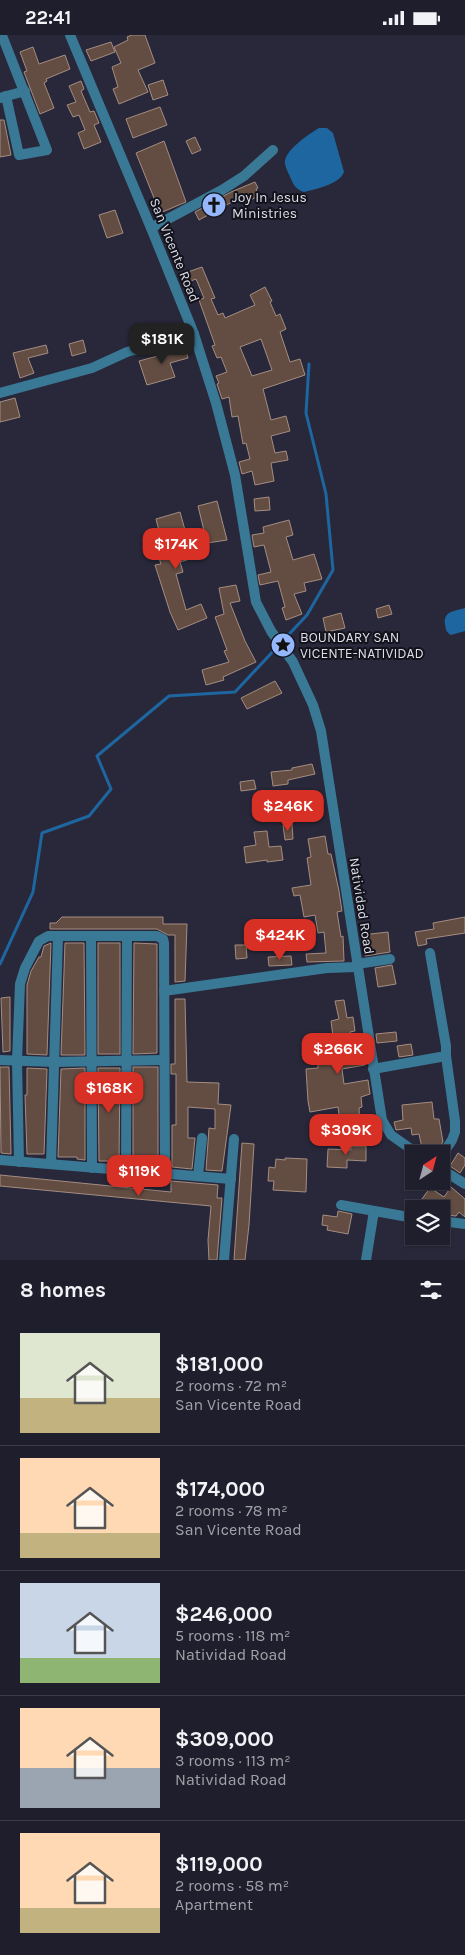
<!DOCTYPE html>
<meta charset="utf-8">
<style>
body{margin:0;font-family:Karla,sans-serif;background:#272734;color:#f1f3f6;height:100vh;display:flex;flex-direction:column;font-size:19px;white-space:nowrap}
*{box-sizing:border-box;margin:0}
p{font-size:16px;color:#a1a2a9}
.icon{flex:none;width:28px;height:28px;fill:none;stroke:currentColor;stroke-width:2;stroke-linecap:round;stroke-linejoin:round}
.map{position:relative;height:1225px;overflow:hidden}
.side{display:flex;flex-direction:column;background:#1f1e2c;flex:1}
.side>*{flex:none}
.needle{width:32px;rotate:36deg}
.fabs{position:absolute;left:405px;top:1110px;display:grid;gap:10px}
.fabs a{display:grid;place-items:center;width:45px;height:45px;border-radius:0px;background:#1f1e2c;box-shadow:0 1px 4px #0004,0 0 0 1px #3c3c48;font-size:25px}
.price{position:absolute;translate:-50% -42px;padding:0 11px;border-radius:10px;background:#d93025;color:#fff;font-size:16px;line-height:32px;filter:drop-shadow(0 1px 2px #0008)}
.price::after{content:'';position:absolute;left:50%;top:30px;width:15px;height:11px;margin-left:-8px;background:inherit;clip-path:polygon(0 0,100% 0,50% 100%)}
.price.active{background:#222;color:#fff}
ul{padding:0;list-style:none}
li{display:flex;align-items:center;gap:15px;height:125px;padding:0 20px}
li+li{border-top:1px solid #3c3c48}
li span{display:grid;place-items:center;flex:none;width:140px;height:100px;border-radius:0px;color:#555}
li>.icon{margin-inline-start:auto}
span .icon{width:60px;height:60px;fill:#fffc;stroke-width:1}
li b{font-size:21px}
h2{display:flex;justify-content:space-between;align-items:center;height:60px;padding:0 20px;font-size:21px}
.status{display:flex;justify-content:space-between;align-items:center;height:35px;padding:0 25px;background:#1f1e2c;direction:ltr}
.status svg{height:14px;fill:currentColor}
.map>svg:first-child{display:block}
</style>
<div class="status"><b>22:41</b><svg viewBox="0 0 49 12"><path d="M0 12V9h3v3zM5 12V6h3v6zM10 12V3h3v9zM15 12V0h3v12zM26 1h20v11H26zM47 4h2v5h-2z"/></svg></div>
<div class="map">
<svg width="465" height="1225" viewBox="0 0 465 1225">
<rect width="100%" height="100%" fill="#29283b"/>
<g fill="#1e669f">
<path d="M319,93H327L333,98L344,137C339,150 315,154 304,157C297,155 294,151 291,144C289,139 286,134 285,129C283,116 309,99 319,93Z"/>
<path d="M465,573V596L451,600C446,597 446,595 445,589C443,576 455,576 465,573Z"/>
</g>
<g fill="none" stroke-linecap="round" stroke-linejoin="round">
<polyline stroke="#1e669f" stroke-width="3" points="0,929 33,857 42,798 89,781 111,754 97,721 169,661 235,657 307,580 333,535 326,459 306,378 309,329"/>
</g>
<g fill="#634d43" stroke="#a48d81" fill-rule="evenodd">
<polygon points="132,0 145,0 155,28 138,35 148,57 119,69 113,54 118,52 112,32 121,28 114,12 128,5 127,2"/>
<polygon points="111,7 115,17 91,26 86,15"/>
<polygon points="33,12 39,29 65,20 70,34 46,44 47,46 44,48 54,73 40,79 24,37 27,36 20,17"/>
<polygon points="163,45 168,60 153,65 148,50"/>
<polygon points="81,46 84,54 81,56 90,77 94,76 99,88 94,90 101,107 84,114 78,98 85,95 79,80 73,82 67,70 76,67 69,51"/>
<polygon points="160,72 167,90 133,103 126,84"/>
<polygon points="0,85 4,85 11,120 0,122"/>
<polygon points="195,102 201,115 192,119 186,106"/>
<polygon points="164,106 186,167 160,178 136,118"/>
<polygon points="255,147 258,153 256,154 259,161 246,167 243,161 199,185 195,177 231,157"/>
<polygon points="115,175 123,198 107,203 99,180"/>
<path d="M202,232L215,263L211,264L218,280L223,278L225,283L255,270L250,260L265,252L272,266L270,267L276,281L280,279L286,294L280,297L290,327L300,324L305,340L263,354L271,385L286,381L290,396L271,401L275,418L286,416L288,425L271,428L274,446L255,450L252,436L242,439L239,427L250,424L246,408L243,409L238,381L232,382L229,362L222,364L217,349L219,348L216,341L227,337L221,322L217,323L212,311L215,310L199,265L204,263L196,244L188,247L185,238ZM261,304L272,335L252,341L240,312Z"/>
<polygon points="83,305 86,317 72,321 69,309"/>
<polygon points="184,309 188,323 170,328 175,342 147,350 139,326 169,318 168,313"/>
<polygon points="46,310 48,318 28,323 34,338 20,343 13,318"/>
<polygon points="15,363 20,382 0,387 0,367"/>
<polygon points="269,462 270,475 255,476 254,464"/>
<polygon points="217,466 227,505 207,508 198,471"/>
<polygon points="180,477 185,495 184,496 193,523 180,527 183,537 176,539 186,575 201,569 207,583 178,595 170,577 155,530 161,529 158,520 165,519 156,484"/>
<polygon points="289,485 293,500 286,502 293,525 314,519 322,544 304,548 306,556 294,559 302,579 286,585 282,573 285,572 278,546 260,550 258,540 271,537 264,510 254,512 252,500 264,498 263,492"/>
<polygon points="236,550 240,566 230,568 245,606 256,627 223,642 224,645 206,650 202,635 229,627 224,616 227,615 215,582 224,579 219,553"/>
<polygon points="389,570 392,579 378,583 376,574"/>
<polygon points="341,578 345,593 326,597 323,583"/>
<polygon points="275,646 282,658 247,674 241,663"/>
<polygon points="312,729 315,739 288,745 288,749 273,751 271,737 292,735 292,733"/>
<polygon points="254,745 256,754 241,756 240,747"/>
<polygon points="314,758 316,781 294,783 291,761"/>
<polygon points="292,789 293,804 285,805 283,790"/>
<polygon points="267,796 269,812 281,811 283,825 267,827 267,825 246,828 244,812 256,810 254,797"/>
<polygon points="325,801 328,819 331,819 339,856 342,876 337,877 341,902 343,901 344,926 307,927 306,919 326,918 324,897 318,898 315,880 304,882 300,860 294,861 292,853 311,850 307,823 311,822 308,804"/>
<polygon points="62,882 163,882 163,889 187,889 185,946 175,947 175,900 168,900 157,894 50,894 50,888 56,888"/>
<polygon points="465,882 465,898 426,904 427,909 418,911 415,897 434,894 433,888"/>
<polygon points="388,897 390,917 365,921 362,900"/>
<polygon points="51,908 47,1020 27,1019 27,950 31,936 39,922 41,922 44,911"/>
<polygon points="65,908 84,908 85,1020 61,1020"/>
<rect x="98" y="908" width="22" height="111"/>
<polygon points="134,908 157,909 157,1018 133,1019"/>
<polygon points="235,910 246,910 247,923 236,924"/>
<polygon points="291,921 292,930 269,931 268,922"/>
<polygon points="392,930 396,949 378,952 375,933"/>
<polygon points="10,962 10,1016 3,1017 1,963"/>
<polygon points="175,964 185,964 187,1047 219,1048 218,1069 231,1070 222,1136 206,1135 209,1093 215,1094 215,1074 188,1072 188,1103 195,1103 192,1134 172,1132 172,1090 176,1090 176,1039 171,1039 171,1029 175,1029"/>
<polygon points="344,965 347,983 353,982 355,996 350,997 353,1014 362,1013 365,1030 342,1034 344,1049 368,1045 370,1059 361,1062 362,1072 359,1073 360,1095 341,1096 338,1072 310,1077 308,1066 306,1034 318,1033 317,1014 329,1013 327,1002 333,1001 331,986 339,984 335,966"/>
<polygon points="396,997 397,1006 377,1008 376,999"/>
<polygon points="411,1009 413,1020 399,1022 397,1011"/>
<polygon points="0,1032 9,1032 11,1119 1,1118"/>
<rect x="133" y="1032" width="25" height="95"/>
<polygon points="27,1033 47,1034 44,1119 27,1119 25,1060 27,1060"/>
<polygon points="85,1033 85,1125 77,1124 77,1122 58,1122 61,1034"/>
<polygon points="98,1033 120,1033 119,1126 99,1126"/>
<polygon points="432,1067 434,1084 439,1084 443,1107 440,1111 422,1113 419,1099 412,1100 411,1093 396,1095 394,1087 403,1085 402,1070"/>
<polygon points="242,1108 254,1109 249,1190 245,1225 234,1225"/>
<polygon points="351,1111 366,1111 366,1126 347,1125 347,1133 327,1132 328,1114 351,1115"/>
<polygon points="458,1118 465,1123 465,1130 460,1138 450,1131"/>
<polygon points="285,1123 307,1124 306,1157 273,1155 274,1146 268,1146 269,1132 275,1133 276,1124 285,1125"/>
<polygon points="0,1140 171,1157 171,1146 218,1150 217,1163 222,1163 217,1225 209,1225 208,1205 211,1171 0,1151"/>
<polygon points="451,1152 465,1164 465,1182 459,1177 456,1181 446,1180 435,1170 432,1174 428,1174 419,1168 430,1153 444,1162"/>
<polygon points="338,1176 352,1179 348,1199 327,1195 328,1191 322,1190 323,1180 337,1182"/>
</g>
<g fill="none" stroke-linecap="round" stroke-linejoin="round">
<g stroke="#3a7996" stroke-width="10">
<polyline points="3,3 47,115 19,120 6,61"/>
<polyline points="0,63 25,56"/>
<polyline points="151,193 222,155 244,141 273,115"/>
<polyline points="0,358 92,333 127,317 194,299"/>
<polyline points="91,901 92,1133"/>
<polyline points="357,929 390,924"/>
<polyline points="164,956 327,933 357,932"/>
<polyline points="0,1025 54,1027 164,1025"/>
<polyline points="373,1034 446,1021 446,1011 430,918"/>
<polyline points="441,1122 452,1105 455,1097 455,1086 446,1021"/>
<polyline points="0,1125 231,1144"/>
<polyline points="19,1127 17,1026 20,949 25,933 39,906 48,901 157,901 163,904 164,908 165,1139"/>
<polyline points="51,1129 58,902"/>
<polyline points="126,1135 127,901"/>
<polyline points="198,1141 202,1103"/>
<polyline points="341,1170 414,1183"/>
<polyline points="441,1186 465,1189"/>
<polyline points="224,1225 234,1104"/>
<polyline points="366,1225 374,1176"/>
</g>
<g stroke="#3a7996" stroke-width="10">
<polyline points="70,0 151,193 194,299 216,368 235,440 256,567 271,596 293,627 313,670 321,696 382,1085 391,1100 418,1119"/>
<polyline points="441,1134 465,1149"/>
</g>
</g>
<defs>
<symbol id="church-disc" viewBox="-11 -11 22 22"><circle r="9.5" fill="#94b7fd" stroke="#12121b"/><path d="M-1.2-6h2.4v3.5h3.3v2.4h-3.3V6h-2.4V-.1h-3.3v-2.4h3.3Z" fill="#111"/></symbol>
<symbol id="sight-disc" viewBox="-11 -11 22 22"><circle r="9.5" fill="#94b7fd" stroke="#12121b"/><path d="M0-6L1.8-2.2L6-1.7L2.9 1.2L3.7 5.4L0 3.3L-3.7 5.4L-2.9 1.2L-6-1.7L-1.8-2.2Z" fill="#111"/></symbol>
</defs>
<g fill-rule="evenodd">
<use href="#church-disc" x="200" y="156" width="28" height="28"/>
<use href="#sight-disc" x="269" y="596" width="28" height="28"/>
</g>
<g text-anchor="middle" stroke-width="4" stroke-linejoin="round" paint-order="stroke">
<g font-size="14" fill="#ddddea" stroke="#12121b" text-anchor="start">
<text x="232" y="167">Joy In Jesus<tspan x="232" dy="16">Ministries</tspan></text>
<text x="300" y="607">BOUNDARY SAN<tspan x="300" dy="16">VICENTE-NATIVIDAD</tspan></text>
</g>
<g font-size="14" fill="#ddddea" stroke="#12121b">
<text transform="translate(175 215) rotate(68)" y="5">San Vicente Road</text>
<text transform="translate(362 871) rotate(81)" y="5">Natividad Road</text>
</g>
</g>
</svg>
<div class="fabs">
<a><svg class="needle" viewBox="-14 -14 28 28"><path d="M0-13l5 13h-10z" fill="#e53935"/><path d="M0 13l5-13h-10z" fill="#a1a2a9"/></svg></a>
<a><svg class="icon" aria-label="layers" viewBox="0 0 24 24"><path d="M12 4l9 5-9 5-9-5zM3 14l9 5 9-5"/></svg></a>
</div>
<b class="price active" style="left:162px;top:330px">$181K</b>
<b class="price" style="left:176px;top:535px">$174K</b>
<b class="price" style="left:288px;top:797px">$246K</b>
<b class="price" style="left:280px;top:926px">$424K</b>
<b class="price" style="left:338px;top:1040px">$266K</b>
<b class="price" style="left:109px;top:1079px">$168K</b>
<b class="price" style="left:346px;top:1121px">$309K</b>
<b class="price" style="left:139px;top:1162px">$119K</b>
</div>
<section class="side">
<h2>8 homes<svg class="icon" aria-label="filters" viewBox="0 0 24 24"><path d="M4 7h16M4 17h16"/><circle cx="9" cy="7" r="2"/><circle cx="15" cy="17" r="2"/></svg></h2>
<ul>
<li><span style="background:linear-gradient(#dfe7d0 65%,#c2b280 0)"><svg class="icon" aria-label="home" viewBox="0 0 24 24"><path d="M3 11l9-7 9 7M6 9v11h12V9"/></svg></span><div><b>$181,000</b><p>2 rooms · 72 m²</p><p>San Vicente Road</p></div></li>
<li><span style="background:linear-gradient(#ffd9b3 75%,#c2b280 0)"><svg class="icon" aria-label="home" viewBox="0 0 24 24"><path d="M3 11l9-7 9 7M6 9v11h12V9"/></svg></span><div><b>$174,000</b><p>2 rooms · 78 m²</p><p>San Vicente Road</p></div></li>
<li><span style="background:linear-gradient(#c9d6e8 75%,#8fb573 0)"><svg class="icon" aria-label="home" viewBox="0 0 24 24"><path d="M3 11l9-7 9 7M6 9v11h12V9"/></svg></span><div><b>$246,000</b><p>5 rooms · 118 m²</p><p>Natividad Road</p></div></li>
<li><span style="background:linear-gradient(#ffd9b3 60%,#9aa5b1 0)"><svg class="icon" aria-label="home" viewBox="0 0 24 24"><path d="M3 11l9-7 9 7M6 9v11h12V9"/></svg></span><div><b>$309,000</b><p>3 rooms · 113 m²</p><p>Natividad Road</p></div></li>
<li><span style="background:linear-gradient(#ffd9b3 75%,#c2b280 0)"><svg class="icon" aria-label="home" viewBox="0 0 24 24"><path d="M3 11l9-7 9 7M6 9v11h12V9"/></svg></span><div><b>$119,000</b><p>2 rooms · 58 m²</p><p>Apartment</p></div></li>
</ul>
</section>
